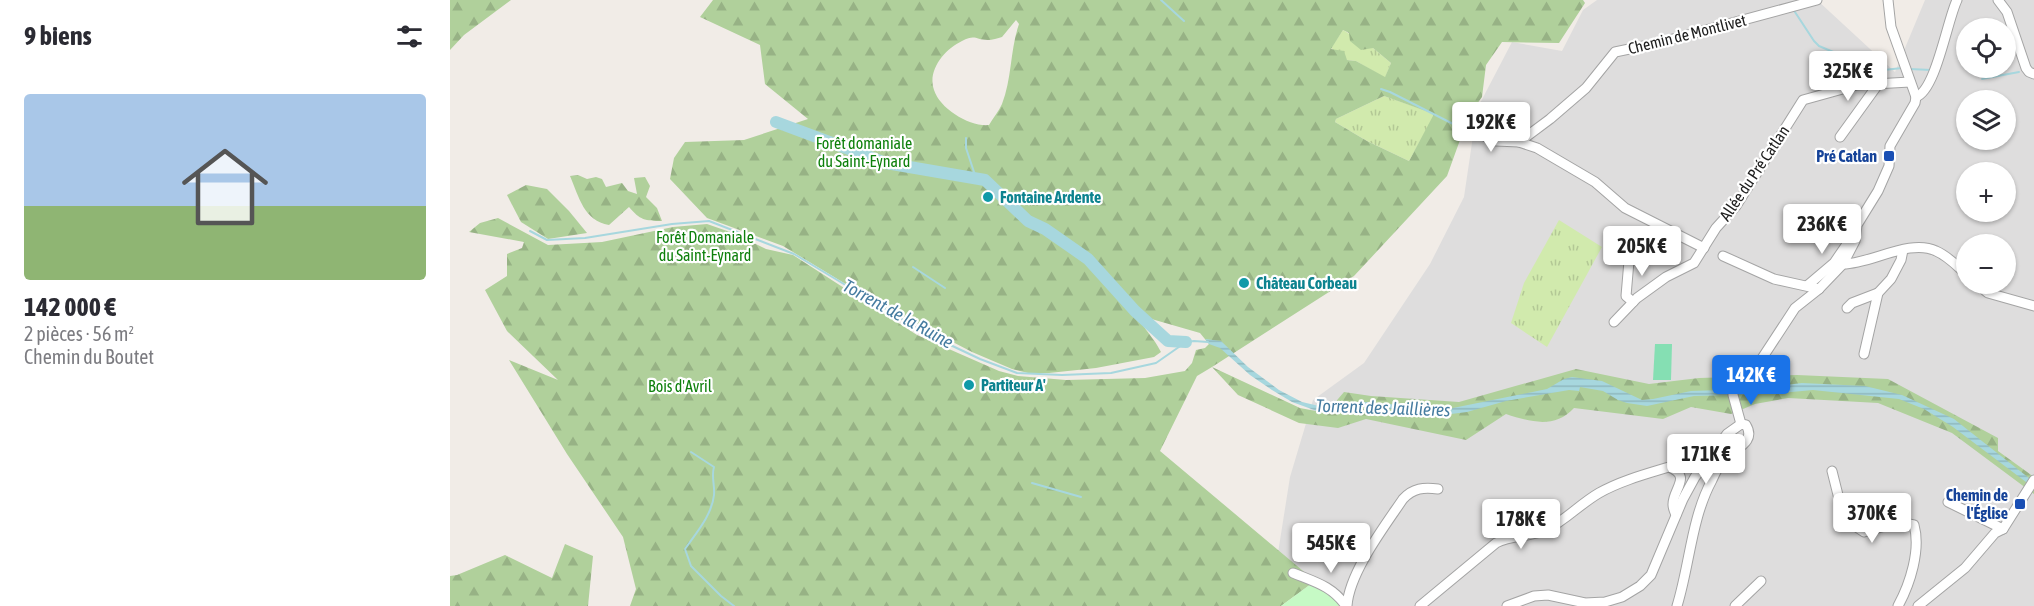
<!DOCTYPE html>
<html lang="fr">
<meta charset="utf-8">
<style>
body{margin:0;font-family:"Asap Condensed",sans-serif;background:#f7f7f7;color:#2b2b33;height:100vh;display:flex;flex-direction:column;font-size:22px;white-space:nowrap}
*{box-sizing:border-box;margin:0}
p{font-size:20px;color:#7c7c81}
.icon{flex:none;width:33px;height:33px;fill:none;stroke:currentColor;stroke-width:2;stroke-linecap:round;stroke-linejoin:round}
.map{position:relative;flex:1;overflow:hidden}
.panel{display:flex;flex-direction:column;background:#fff;width:450px}
.panel>*{flex:none}
.fabs{position:absolute;left:1506px;top:18px;display:grid;gap:12px}
.fabs a{display:grid;place-items:center;width:60px;height:60px;border-radius:50%;background:#fff;box-shadow:0 2px 4px #0004;font-size:30px}
.price{position:absolute;translate:-50% -51px;padding:0 14px;border-radius:6px;background:#fff;color:#222;font-size:20px;line-height:39px;filter:drop-shadow(0 2px 3px #0008)}
.price::after{content:'';position:absolute;left:50%;top:36px;width:18px;height:14px;margin-left:-9px;background:inherit;clip-path:polygon(0 0,100% 0,50% 100%)}
.price.selected{background:#1a73e8;color:#fff}
ul{padding:0;list-style:none}
li{display:grid;align-content:center;gap:12px;height:318px;padding:0 24px}
li span{display:grid;place-items:center;height:186px;border-radius:6px;color:#555}
li>.icon{margin-inline-start:auto}
span .icon{width:108px;height:108px;fill:#fffc;stroke-width:1}
li b{font-size:26px}
h2{display:flex;justify-content:space-between;align-items:center;height:72px;padding:0 24px;font-size:26px}
main{display:flex;flex:1;min-height:0}
.map>svg:first-child{display:block}
</style>
<main>
<section class="panel">
<h2>9 biens<svg class="icon" aria-label="filters" viewBox="0 0 24 24"><path d="M4 7h16M4 17h16"/><circle cx="9" cy="7" r="2"/><circle cx="15" cy="17" r="2"/></svg></h2>
<ul>
<li><span style="background:linear-gradient(#a9c7e8 60%,#8fb573 0)"><svg class="icon" aria-label="home" viewBox="0 0 24 24"><path d="M3 11l9-7 9 7M6 9v11h12V9"/></svg></span><div><b>142 000 €</b><p>2 pièces · 56 m²</p><p>Chemin du Boutet</p></div></li>
</ul>
</section>
<div class="map">
<svg width="1584" height="606" viewBox="0 0 1584 606">
<defs>
<pattern id="grass-tufts" width="24" height="20" patternUnits="userSpaceOnUse" patternTransform="scale(1.5)"><rect width="24" height="20" fill="#d1eaad"/><path d="M3 7l-1-3M5 7V3M7 7l1-3M15 17l-1-3M17 17v-4M19 17l1-3" fill="none" stroke="#b3c895"/></pattern>
<pattern id="forest-firs" width="22" height="20" patternUnits="userSpaceOnUse" patternTransform="scale(1.5)"><rect width="22" height="20" fill="#b0d09b"/><path d="M5 1l3.5 6h-7zM16 11l3.5 6h-7z" fill="#97b285"/></pattern>
<pattern id="water-rules" width="6" height="5" patternUnits="userSpaceOnUse" patternTransform="scale(1.5)"><rect width="6" height="5" fill="#a7d7de"/><path d="M0 2.5h6" fill="none" stroke="#8fb8be"/></pattern>
</defs>
<rect width="100%" height="100%" fill="#f1ece7"/>
<path fill="#dedddd" fill-rule="evenodd" d="M1147,0H1367L1445,72L1475,0H1584V606H849L828,553L840,477L863,400L914,363L980,264L1014,197L1027,109L1062,42L1112,51L1133,10ZM1516,28H1556V68H1516ZM1516,100H1556V140H1516ZM1516,172H1556V212H1516ZM1516,244H1556V284H1516Z"/>
<g fill="url(#grass-tufts)">
<polygon points="893,30 923,48 941,63 935,78 906,61 897,60 881,48"/>
<polygon points="934,96 985,114 959,161 917,141 885,122 886,119"/>
<polygon points="1109,220 1152,247 1097,347 1061,323 1074,283"/>
</g>
<g fill="url(#forest-firs)" fill-rule="evenodd">
<polygon points="0,0 61,0 14,35 0,50"/>
<path d="M263,0H1133L1135,3L1109,43L1052,42L1036,65L1032,97L1019,115L997,176L904,276L762,367L850,408L876,413L894,392L921,396L1009,402L1126,369L1199,384L1249,378L1347,375L1438,379L1548,438V451L1584,477V494L1502,433L1428,403L1338,398L1305,404L1281,414L1241,407L1213,419L1124,408C1105,429 1080,422 1056,414L1016,440L916,419L888,428L849,423L788,395L762,367L747,376L710,451L865,581L831,606H180L186,589L173,537L117,454L59,360L108,380L57,331L35,290L57,276V254L72,248L74,242L19,232L30,223L48,218L98,245L152,242L223,227L257,224L283,233L316,249L343,255L467,335L549,371L568,376L616,380L695,378L735,371L742,363L746,350L755,348L759,344L750,333L698,318L685,306C688,325 703,335 711,352L704,357L646,368L599,373H578L562,369L522,352L422,300L333,246L257,218L220,179L224,158L235,142L294,140L358,119L315,84L310,45L250,17ZM566,20L569,24C560,50 562,79 552,104C549,111 543,118 539,125C520,127 490,109 484,90C477,70 495,49 512,41C526,34 525,40 538,40C542,40 548,38 552,37ZM893,30L899,33L900,41L911,50L923,48L941,63L935,77L906,61L897,60L894,51L881,49ZM934,96L984,114L959,161L917,141L885,122L886,119Z"/>
<path d="M128,175L137,179L146,177L152,179L156,187L172,183L178,191L187,194L184,178L195,177L200,186L196,197L207,208L212,221C195,221 190,220 179,207L159,225C134,221 129,197 120,176Z"/>
<polygon points="76,185 97,189 119,211 137,233 98,239 71,222 57,195"/>
<polygon points="115,544 143,556 138,606 0,606 0,576 7,575 55,555 102,578"/>
</g>
<polygon fill="#c6fac5" points="865,581 896,606 831,606"/>
<polygon fill="#85dfb3" points="1205,344 1222,344 1221,380 1203,380"/>
<polygon fill="url(#water-rules)" points="755,339 771,341 798,367 829,390 852,402 869,406 915,402 998,409 1097,389 1114,379 1122,377 1152,381 1192,400 1203,399 1241,391 1302,389 1352,383 1415,386 1452,395 1504,419 1584,482 1584,488 1503,427 1474,409 1449,399 1363,390 1320,394 1244,396 1197,406 1177,403 1168,400 1153,391 1130,387 1129,391 1119,390 1056,401 1017,412 1001,414 917,407 867,411 842,402 822,390 800,375 770,348 759,344"/>
<g fill="none" stroke-linecap="round" stroke-linejoin="round">
<g stroke="#a7d7de" stroke-width="2">
<polyline points="711,0 734,21"/>
<polyline points="1343,9 1364,41 1369,46 1412,64 1434,70 1452,68"/>
<polyline points="1460,69 1481,70"/>
<polyline points="1532,79 1569,72"/>
<polyline points="931,89 940,92 1017,131"/>
<polyline points="516,138 516,148 526,178"/>
<polyline points="80,231 97,240 135,238 222,224 259,221 344,254 475,333 530,359 567,373 612,375 661,373 706,363 736,342 744,341 758,342"/>
<polyline points="463,267 495,288"/>
<path d="M241,452L264,467C261,476 265,485 264,495C262,515 246,533 235,549L241,566L271,596L284,606"/>
<polyline points="582,483 631,497"/>
</g>
<polyline stroke="#a7d7de" stroke-width="12" points="326,122 436,163 535,180 578,221 595,229 638,259 685,311 718,341 736,342"/>
<defs>
<g id="minor">
<polyline points="1438,0 1441,27 1466,97"/>
<polyline points="1548,0 1557,12 1576,68 1579,72 1584,74"/>
<polyline points="1020,130 1046,141 1069,142 1087,148 1145,182 1175,208 1254,248"/>
<polyline points="1390,137 1429,83"/>
<polyline points="1069,142 1100,119 1136,88 1165,52 1208,43 1367,0"/>
<polyline points="1273,256 1324,279 1369,289"/>
<polyline points="1179,261 1176,296 1183,302"/>
<path d="M1393,264C1421,264 1460,238 1486,251C1498,256 1507,266 1516,274"/>
<polyline points="1527,284 1538,293 1584,306"/>
<polyline points="1358,285 1384,263 1399,241"/>
<polyline points="1397,308 1402,303 1428,293"/>
<polyline points="1164,322 1187,298 1216,277 1244,263 1266,228 1286,206 1353,100 1407,85 1460,82"/>
<polyline points="1414,354 1428,293 1441,279 1451,260 1453,250"/>
<path d="M1291,424L1283,395V390L1307,366L1345,308L1369,289L1393,264L1405,241L1407,225L1428,191L1439,166L1440,146L1465,103L1466,97C1486,90 1497,21 1507,0"/>
<path d="M1382,471L1388,495L1399,522L1414,532L1449,522L1464,525C1471,550 1460,584 1448,606"/>
<polyline points="1498,502 1553,529"/>
<path d="M843,573C865,582 882,586 896,606"/>
<path d="M897,606C899,573 934,527 953,499C963,488 974,487 988,489"/>
<path d="M970,606L1046,543C1061,535 1080,537 1096,530C1116,520 1130,504 1149,493C1170,481 1196,474 1219,467C1243,476 1222,490 1223,505C1223,509 1225,512 1226,515"/>
<polyline points="1057,606 1084,596 1098,595 1135,603 1155,602 1172,597 1190,586 1201,575 1233,499 1245,477 1277,434 1291,424"/>
<path d="M1227,606C1240,564 1241,519 1262,480C1265,473 1269,465 1274,460C1283,449 1307,443 1296,425L1291,424"/>
<polyline points="1285,606 1311,581"/>
<polyline points="1468,606 1515,568 1545,533 1553,529 1584,480"/>
</g>
</defs>
<use href="#minor" stroke="#a4a4a4" stroke-width="11"/>
<use href="#minor" stroke="#fff" stroke-width="9"/>
</g>
<g fill="#1a4fb4" stroke="#fff" stroke-width="2">
<rect x="1433" y="150" width="12" height="12" rx="3"/>
<rect x="1564" y="498" width="12" height="12" rx="3"/>
</g>
<g fill="#0f9aa8" stroke="#fff" stroke-width="2">
<circle cx="538" cy="197" r="6"/>
<circle cx="794" cy="283" r="6"/>
<circle cx="519" cy="385" r="6"/>
</g>
<g text-anchor="middle" stroke-width="4.5" stroke-linejoin="round" paint-order="stroke">
<g font-size="16" fill="#202020" stroke="#fff">
<text transform="translate(1237 34) rotate(-14)" y="6">Chemin de Montlivet</text>
<text transform="translate(1304 173) rotate(-56)" y="6">Allée du Pré Catlan</text>
</g>
<g font-size="16" fill="#0e800c" stroke="#fff">
<text x="414" y="149">Forêt domaniale<tspan x="414" dy="18">du Saint-Eynard</tspan></text>
<text x="255" y="243">Forêt Domaniale<tspan x="255" dy="18">du Saint-Eynard</tspan></text>
<text x="230" y="392">Bois d'Avril</text>
</g>
<g font-size="16" font-weight="bold" fill="#164399" stroke="#fff" text-anchor="end">
<text x="1427" y="162">Pré Catlan</text>
<text x="1558" y="501">Chemin de<tspan x="1558" dy="18">l'Église</tspan></text>
</g>
<g font-size="16" font-weight="bold" fill="#0d838f" stroke="#fff" text-anchor="start">
<text x="550" y="203">Fontaine Ardente</text>
<text x="806" y="289">Château Corbeau</text>
<text x="531" y="391">Partiteur A'</text>
</g>
<g font-size="18" font-style="italic" fill="#467ca0" stroke="#fff">
<text transform="translate(448 314) rotate(29)" y="6">Torrent de la Ruine</text>
<text transform="translate(933 408) rotate(2)" y="6">Torrent des Jaillières</text>
</g>
</g>
</svg>
<div class="fabs">
<a><svg class="icon" aria-label="locate" viewBox="0 0 24 24"><circle cx="12" cy="12" r="6"/><path d="M12 2v4M12 18v4M2 12h4M18 12h4"/></svg></a>
<a><svg class="icon" aria-label="layers" viewBox="0 0 24 24"><path d="M12 4l9 5-9 5-9-5zM3 14l9 5 9-5"/></svg></a>
<a>+</a>
<a>−</a>
</div>
<b class="price" style="left:1398px;top:102px">325K €</b>
<b class="price" style="left:1041px;top:153px">192K €</b>
<b class="price" style="left:1372px;top:255px">236K €</b>
<b class="price" style="left:1192px;top:277px">205K €</b>
<b class="price selected" style="left:1301px;top:406px">142K €</b>
<b class="price" style="left:1256px;top:485px">171K €</b>
<b class="price" style="left:1422px;top:544px">370K €</b>
<b class="price" style="left:1071px;top:550px">178K €</b>
<b class="price" style="left:881px;top:574px">545K €</b>
</div>
</main>
